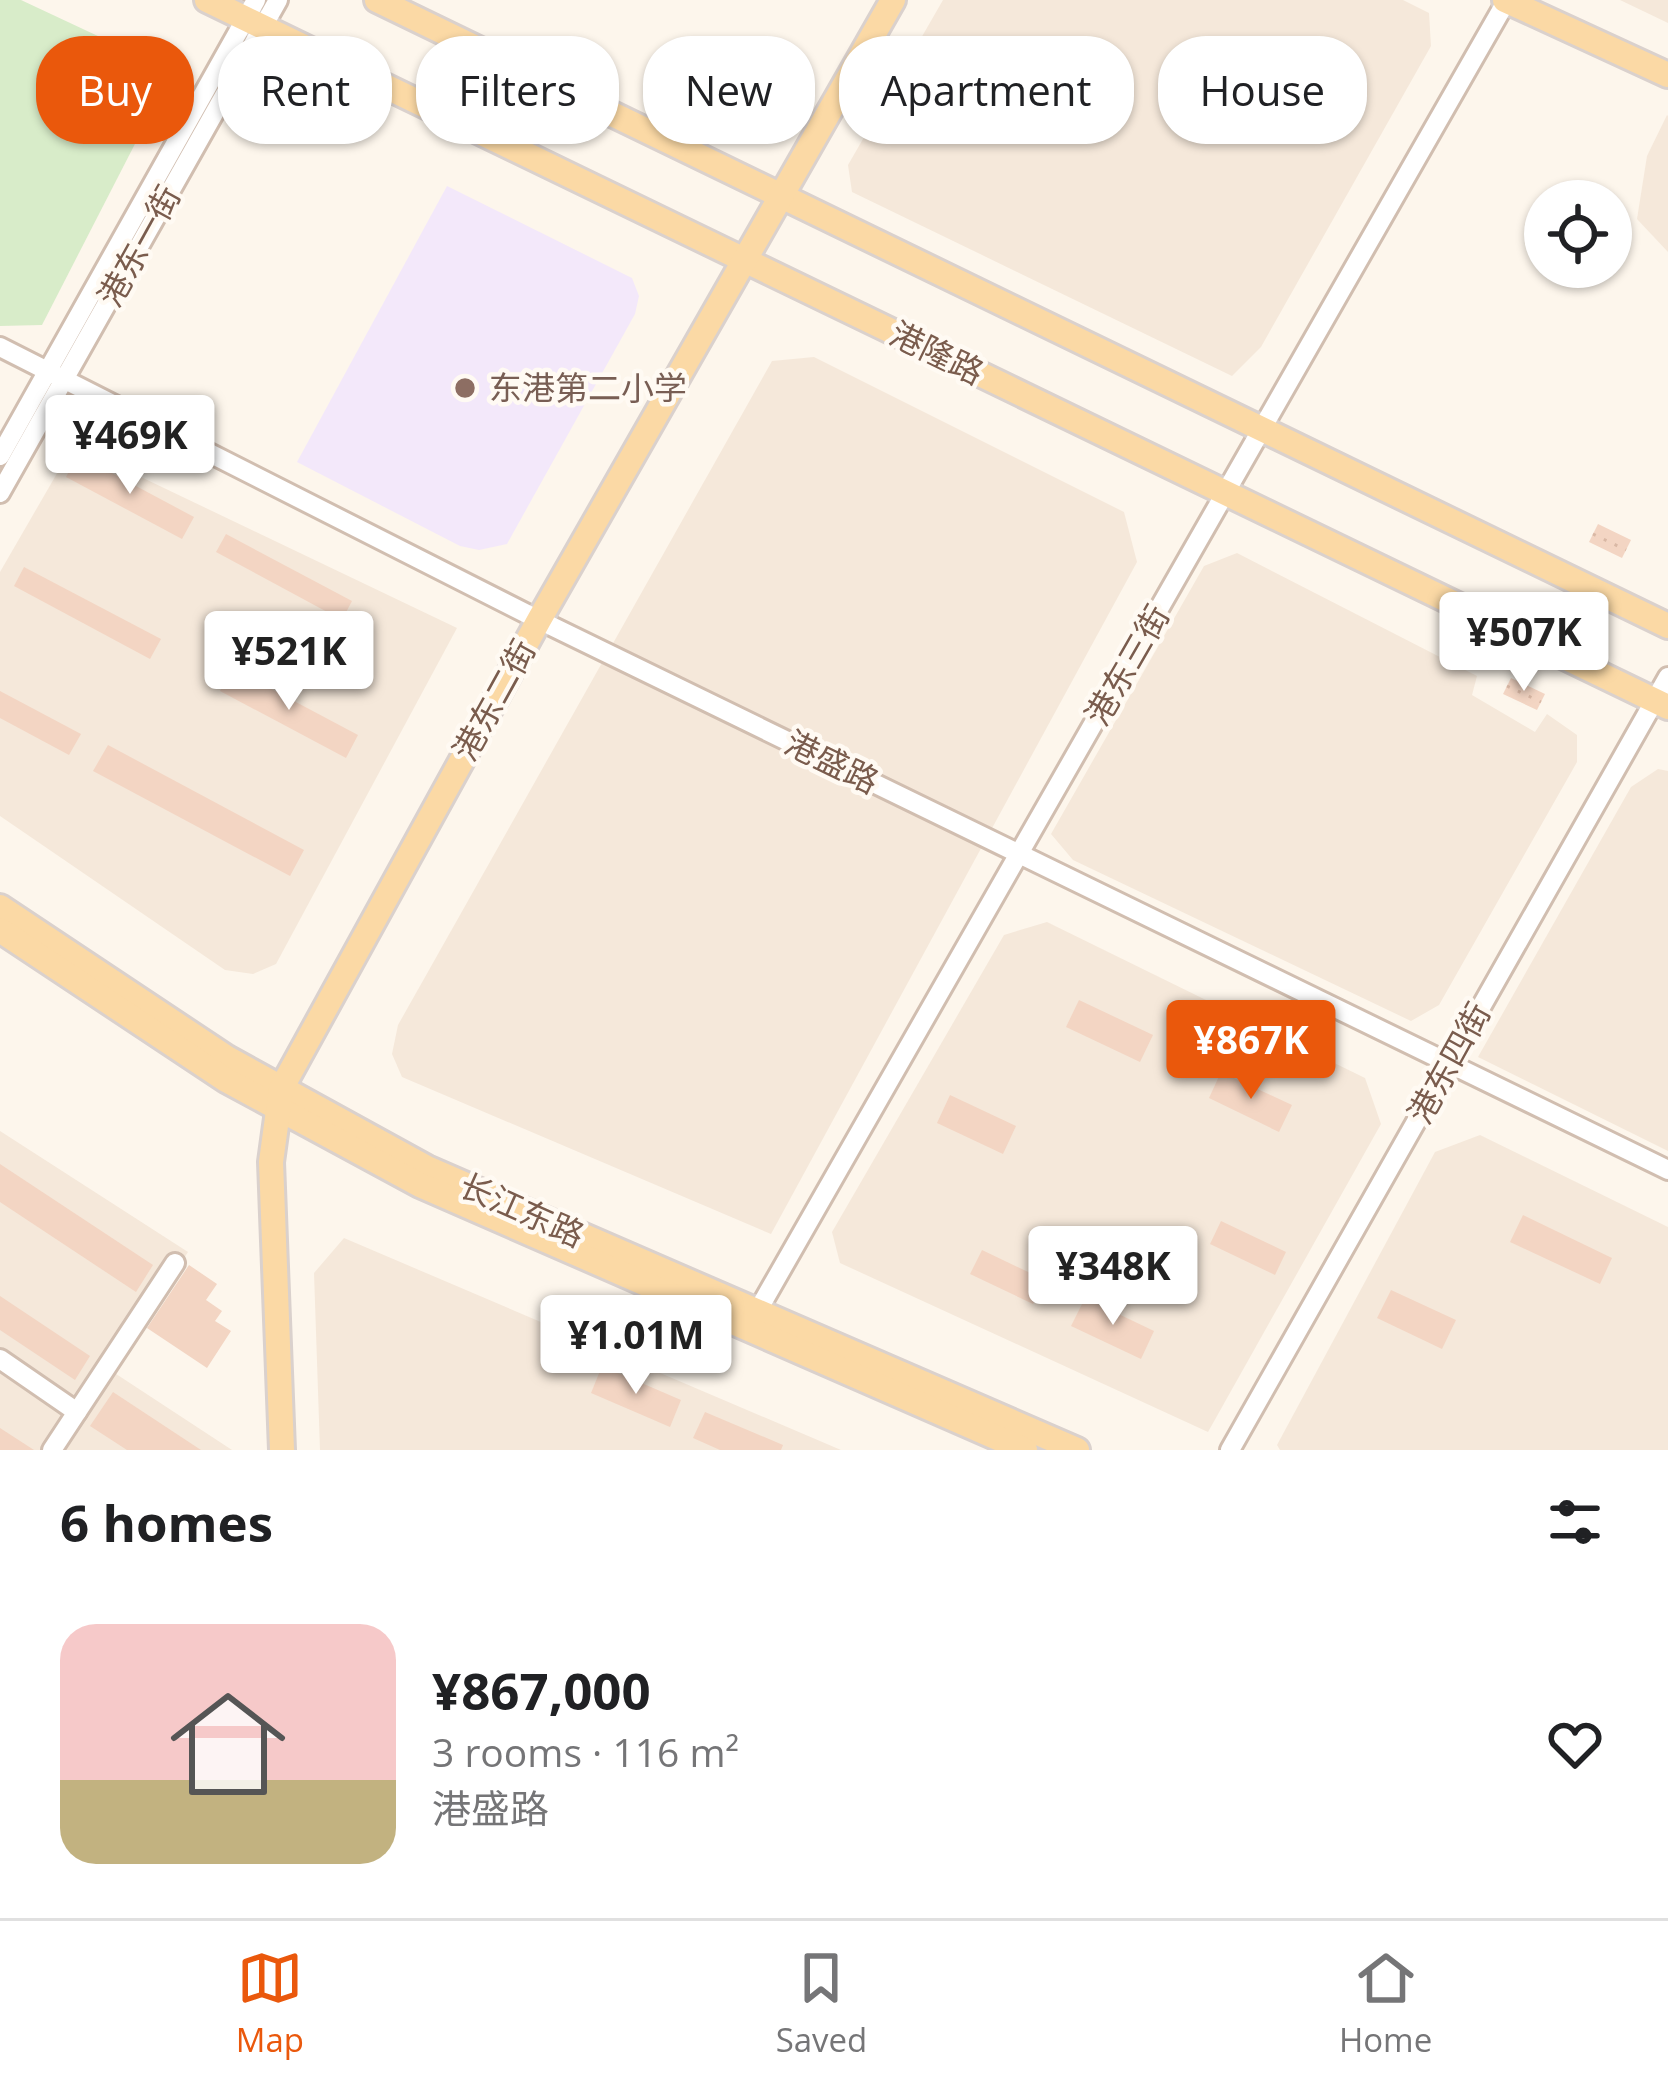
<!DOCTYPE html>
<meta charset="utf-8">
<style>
body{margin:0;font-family:"Open Sans","Noto Sans SC",sans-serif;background:#f2f2f2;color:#202124;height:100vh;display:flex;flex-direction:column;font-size:45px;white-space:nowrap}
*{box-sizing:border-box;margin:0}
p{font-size:39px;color:#757577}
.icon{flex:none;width:66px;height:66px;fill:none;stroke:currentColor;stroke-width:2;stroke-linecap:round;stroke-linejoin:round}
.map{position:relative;height:1450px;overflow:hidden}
.panel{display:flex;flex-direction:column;background:#fff;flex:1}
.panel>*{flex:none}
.top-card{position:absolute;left:36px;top:36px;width:1596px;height:108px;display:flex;gap:24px}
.buttons{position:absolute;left:1524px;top:180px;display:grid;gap:24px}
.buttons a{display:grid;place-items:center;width:108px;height:108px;border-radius:50%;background:#fff;box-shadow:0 3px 9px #0004;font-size:60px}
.price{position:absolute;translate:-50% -102px;padding:0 27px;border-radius:12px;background:#fff;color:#222;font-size:39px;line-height:78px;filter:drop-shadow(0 3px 6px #0008)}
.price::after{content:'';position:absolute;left:50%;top:72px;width:36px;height:27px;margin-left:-18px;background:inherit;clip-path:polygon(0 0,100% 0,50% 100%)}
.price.active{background:#ea580c;color:#fff}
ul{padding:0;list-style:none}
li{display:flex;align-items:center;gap:36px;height:300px;padding:0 60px}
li+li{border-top:3px solid #e0e0e0}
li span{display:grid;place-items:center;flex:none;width:336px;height:240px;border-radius:36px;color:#555}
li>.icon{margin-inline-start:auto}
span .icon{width:144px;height:144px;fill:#fffc;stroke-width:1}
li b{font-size:51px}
h2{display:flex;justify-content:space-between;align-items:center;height:144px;padding:0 60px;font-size:51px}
.tag{padding:0 42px;border-radius:48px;background:#fff;box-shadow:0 3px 9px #0004;font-size:42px;line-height:108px}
.tag.active{background:#ea580c;color:#fff}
.tabs{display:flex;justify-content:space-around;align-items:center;height:168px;border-top:3px solid #e0e0e0;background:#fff;font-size:33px;color:#757577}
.tabs a{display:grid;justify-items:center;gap:6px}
.tabs .active{color:#ea580c}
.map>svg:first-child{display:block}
</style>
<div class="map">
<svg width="1668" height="1450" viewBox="0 0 1668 1450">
<rect width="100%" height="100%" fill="#fdf6ec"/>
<g fill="#f5e8da">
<polygon points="943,0 1403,0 1429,13 1431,46 1261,347 1232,376 852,192 848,165"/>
<polygon points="1620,0 1668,0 1668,23"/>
<polygon points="1667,115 1668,116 1668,252 1637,219 1647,156"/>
<polygon points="814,357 1124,512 1137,562 771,1234 402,1077 392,1054 398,1025 772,361"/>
<polygon points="77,453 97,456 457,628 276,964 253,974 225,970 0,816 0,572 63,463"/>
<polygon points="1237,553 1477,676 1472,695 1535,732 1547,714 1577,735 1577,762 1439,1005 1411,1021 1073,860 1051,834 1204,566"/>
<polygon points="1658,769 1668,771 1668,1151 1478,1057 1631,787"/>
<polygon points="1047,922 1365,1078 1381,1124 1208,1432 840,1263 832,1232 1004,935"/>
<polygon points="0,1131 188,1252 110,1370 232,1450 0,1450"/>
<polygon points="1480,1135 1668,1227 1668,1450 1280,1450 1277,1445 1435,1152"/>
<polygon points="344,1238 841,1450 320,1450 314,1273"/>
</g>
<polygon fill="#f3e8fa" points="447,186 632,278 639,296 635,314 507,544 479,550 460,546 297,462"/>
<polygon fill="#d8ecc9" points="0,0 21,0 147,59 156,103 42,325 0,326"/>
<g fill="#f3d5c3">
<polygon points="78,455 194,517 182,539 66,477"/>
<polygon points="1598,524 1631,540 1622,558 1589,542"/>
<polygon points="226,534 352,601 342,620 216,552"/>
<polygon points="24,567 161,639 150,659 14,586"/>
<polygon points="232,668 358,735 346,758 220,691"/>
<polygon points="1511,678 1545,694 1537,710 1503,694"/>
<polygon points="0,691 81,734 69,755 0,718"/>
<polygon points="108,745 304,850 290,876 93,771"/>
<polygon points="1079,1000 1153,1035 1140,1062 1066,1027"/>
<polygon points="1221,1072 1292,1105 1279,1132 1209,1098"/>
<polygon points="950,1095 1016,1126 1003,1154 937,1123"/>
<polygon points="0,1164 153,1265 136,1292 0,1202"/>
<polygon points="1523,1215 1612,1258 1600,1284 1510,1242"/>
<polygon points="1221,1221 1286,1252 1275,1275 1210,1244"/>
<polygon points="982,1250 1045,1280 1033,1304 970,1274"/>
<polygon points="189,1265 217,1284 206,1300 222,1311 215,1321 231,1331 207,1368 147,1328"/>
<polygon points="1391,1290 1456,1320 1442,1349 1377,1318"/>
<polygon points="0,1296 90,1356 75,1380 0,1330"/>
<polygon points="1085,1298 1154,1331 1141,1359 1071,1326"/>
<polygon points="602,1366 681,1400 670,1427 591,1393"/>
<polygon points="113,1392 201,1450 127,1450 90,1426"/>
<polygon points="705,1412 783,1445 781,1450 720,1450 693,1438"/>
<polygon points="0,1428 34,1450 0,1450"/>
</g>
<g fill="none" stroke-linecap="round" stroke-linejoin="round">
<defs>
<g id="minor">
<polyline points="0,347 539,620 1668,1170"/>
<polyline points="0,456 256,0"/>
<polyline points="0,493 278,0"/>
<polyline points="753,1319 1507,0"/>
<polyline points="0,1359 77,1412"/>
<polyline points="52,1450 175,1263"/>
<polyline points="1230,1450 1668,677"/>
</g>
<g id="major">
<polyline points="207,0 1668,707"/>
<polyline points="377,0 1668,626"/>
<polyline points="1505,0 1668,75"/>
<polyline points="0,907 227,1058 427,1168 1077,1450"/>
<polyline points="0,930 226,1080 420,1185 1025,1450"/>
<polyline points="282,1450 271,1162 281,1089 539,620 893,0"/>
</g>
</defs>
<use href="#minor" stroke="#d1beb0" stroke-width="24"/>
<use href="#major" stroke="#dad1cd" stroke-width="30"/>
<g stroke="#d9b8a5" stroke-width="3" stroke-dasharray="3 9" stroke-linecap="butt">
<polyline points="1593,534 1626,550"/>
<polyline points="1507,686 1541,702"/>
</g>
<use href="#minor" stroke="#fff" stroke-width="18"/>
<use href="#major" stroke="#fbd9a5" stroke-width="24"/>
</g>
<circle fill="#8d6e63" stroke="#fffaf3" stroke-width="4.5" cx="465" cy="388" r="12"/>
<g text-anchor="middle" stroke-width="9" stroke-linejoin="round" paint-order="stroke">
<g font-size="33" fill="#7a5c4d" stroke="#fffaf3">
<text transform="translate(139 246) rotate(-61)" y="12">港东一街</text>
<text transform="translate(937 353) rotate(26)" y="12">港隆路</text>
<text transform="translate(1127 665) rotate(-60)" y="12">港东三街</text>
<text transform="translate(494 700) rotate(-61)" y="12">港东二街</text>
<text transform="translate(832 762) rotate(26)" y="12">港盛路</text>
<text transform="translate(1449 1063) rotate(-61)" y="12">港东四街</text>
<text transform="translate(522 1210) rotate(24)" y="12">长江东路</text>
</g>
<g font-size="33" fill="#785e54" stroke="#fffaf3" text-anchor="start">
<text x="489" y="400">东港第二小学</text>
</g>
</g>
</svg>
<div class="buttons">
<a><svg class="icon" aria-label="locate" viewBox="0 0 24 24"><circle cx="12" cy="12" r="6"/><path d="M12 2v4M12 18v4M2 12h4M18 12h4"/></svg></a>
</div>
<b class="price" style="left:130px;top:497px">¥469K</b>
<b class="price" style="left:1524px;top:694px">¥507K</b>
<b class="price" style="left:289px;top:713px">¥521K</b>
<b class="price active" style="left:1251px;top:1102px">¥867K</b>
<b class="price" style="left:1113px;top:1328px">¥348K</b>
<b class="price" style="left:636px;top:1397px">¥1.01M</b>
<div class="top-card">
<a class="tag active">Buy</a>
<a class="tag">Rent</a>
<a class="tag">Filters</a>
<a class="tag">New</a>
<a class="tag">Apartment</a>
<a class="tag">House</a>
</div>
</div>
<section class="panel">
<h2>6 homes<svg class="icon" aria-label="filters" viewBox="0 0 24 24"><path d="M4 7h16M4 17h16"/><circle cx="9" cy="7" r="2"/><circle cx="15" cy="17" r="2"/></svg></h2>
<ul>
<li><span style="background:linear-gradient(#f6c9c9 65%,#c2b280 0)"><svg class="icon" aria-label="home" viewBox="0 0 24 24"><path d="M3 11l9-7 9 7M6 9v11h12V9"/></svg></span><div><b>¥867,000</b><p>3 rooms · 116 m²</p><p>港盛路</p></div><svg class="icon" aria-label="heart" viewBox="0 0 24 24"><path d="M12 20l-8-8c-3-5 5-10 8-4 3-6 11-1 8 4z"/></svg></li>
</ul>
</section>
<nav class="tabs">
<a class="active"><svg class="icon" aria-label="map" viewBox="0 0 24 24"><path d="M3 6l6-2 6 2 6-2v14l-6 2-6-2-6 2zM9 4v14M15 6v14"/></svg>Map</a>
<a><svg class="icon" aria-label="saved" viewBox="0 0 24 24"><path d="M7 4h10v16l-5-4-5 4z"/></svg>Saved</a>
<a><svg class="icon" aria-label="home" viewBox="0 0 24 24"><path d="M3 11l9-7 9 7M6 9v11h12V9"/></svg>Home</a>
</nav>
